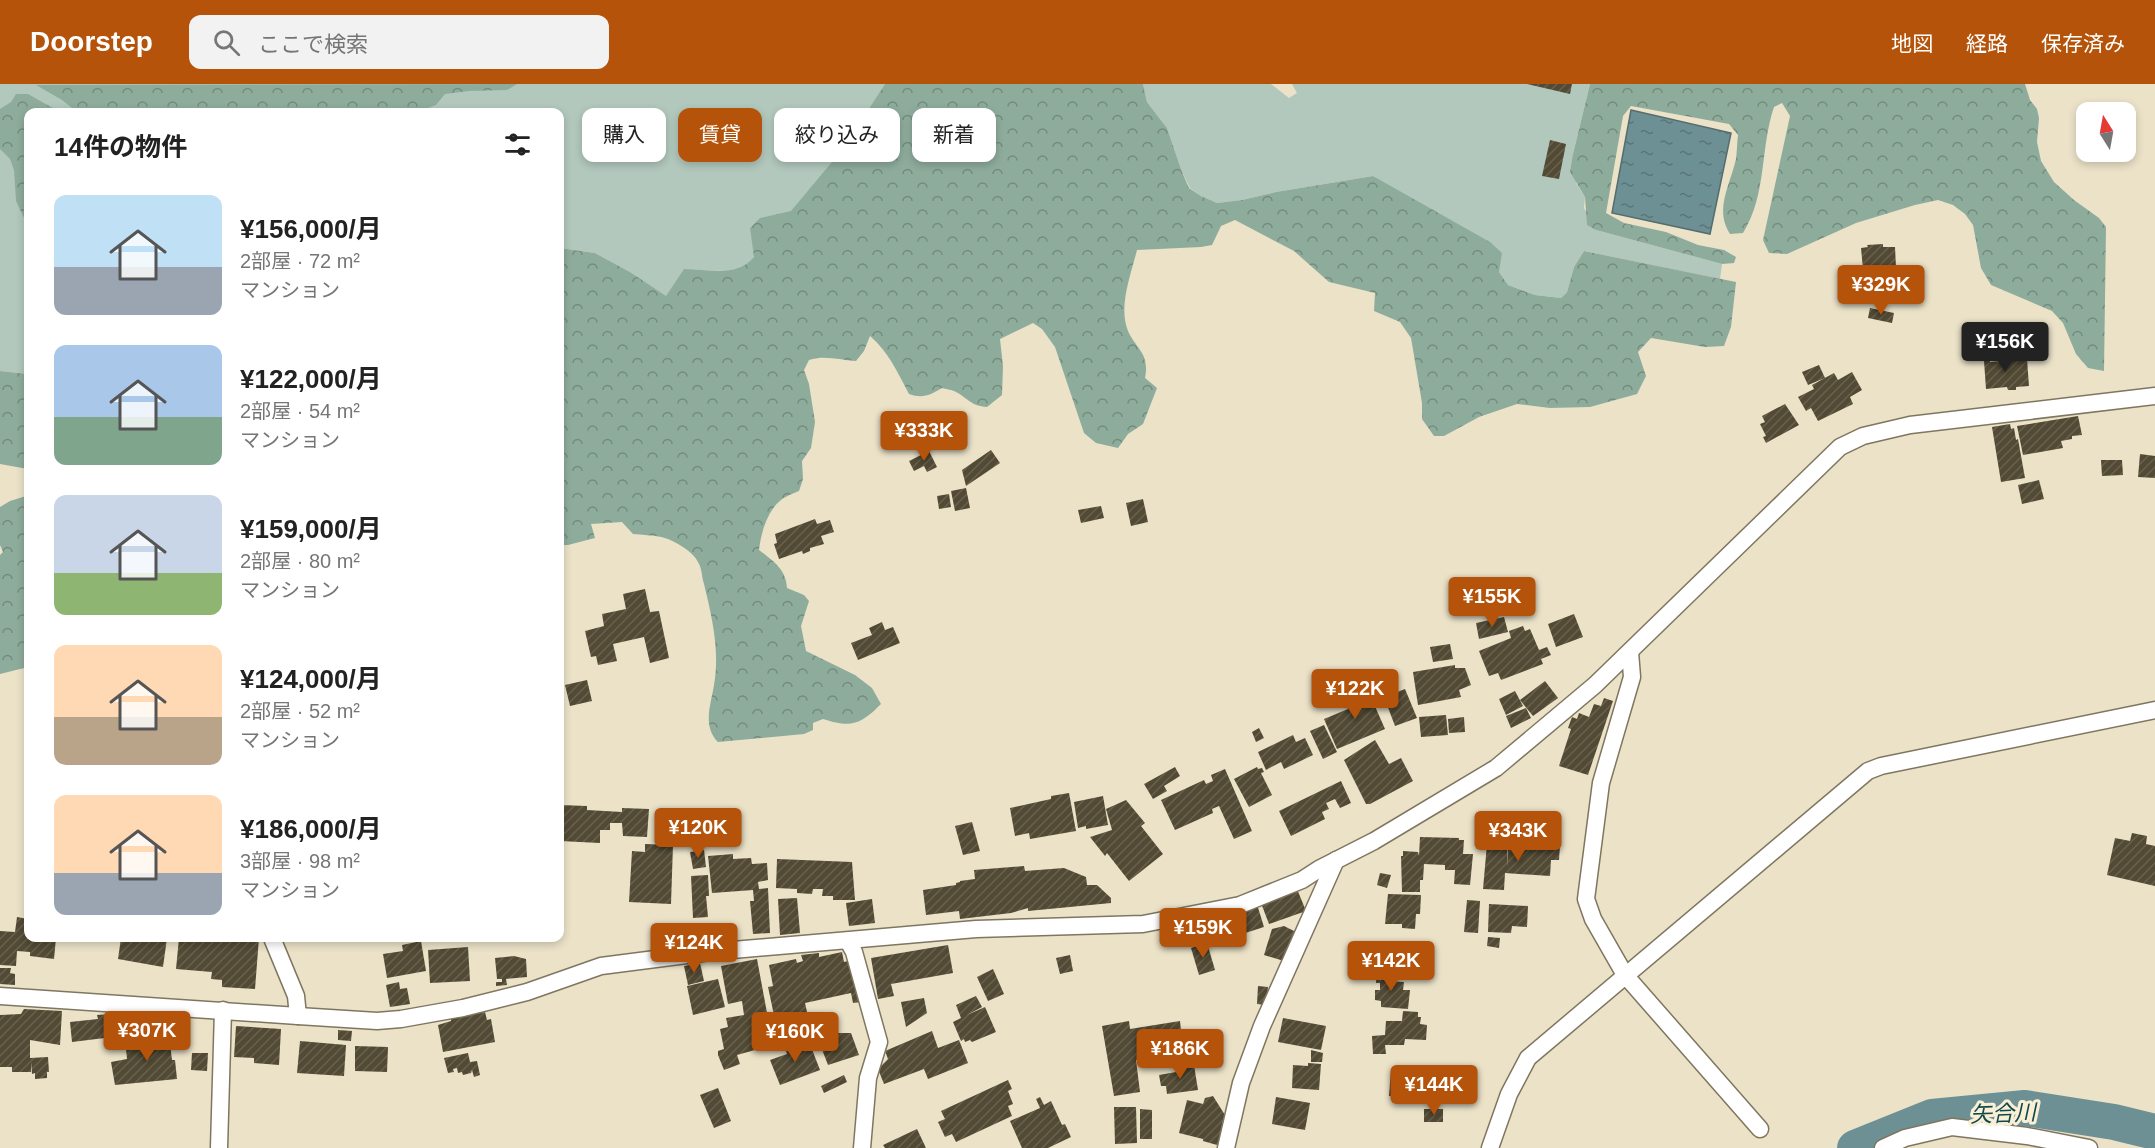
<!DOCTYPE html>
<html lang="ja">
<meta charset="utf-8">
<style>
body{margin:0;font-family:Helvetica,"Noto Sans JP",sans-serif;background:#f2f2f2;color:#222;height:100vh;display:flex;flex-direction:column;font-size:22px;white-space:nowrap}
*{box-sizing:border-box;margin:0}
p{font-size:20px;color:#767676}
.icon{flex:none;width:33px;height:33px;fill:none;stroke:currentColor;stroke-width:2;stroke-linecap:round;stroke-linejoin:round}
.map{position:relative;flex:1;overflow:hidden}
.panel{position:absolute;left:24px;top:24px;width:540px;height:834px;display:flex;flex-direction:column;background:#fff;border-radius:12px;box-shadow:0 3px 9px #0003}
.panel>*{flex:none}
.hud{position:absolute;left:582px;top:24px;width:570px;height:54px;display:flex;gap:12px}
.needle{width:39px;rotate:349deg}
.fabs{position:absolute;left:2076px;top:18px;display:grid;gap:12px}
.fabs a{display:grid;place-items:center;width:60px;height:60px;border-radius:12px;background:#fff;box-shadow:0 3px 9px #0003;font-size:30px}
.price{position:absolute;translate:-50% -51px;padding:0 14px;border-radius:6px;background:#b45309;color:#fff;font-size:20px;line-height:39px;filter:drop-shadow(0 2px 3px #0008)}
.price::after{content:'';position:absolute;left:50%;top:36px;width:18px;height:14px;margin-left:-9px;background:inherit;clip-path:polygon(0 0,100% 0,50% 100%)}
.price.current{background:#222;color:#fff}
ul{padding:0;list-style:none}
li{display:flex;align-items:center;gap:18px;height:150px;padding:0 30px}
li span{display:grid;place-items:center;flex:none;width:168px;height:120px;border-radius:12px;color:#555}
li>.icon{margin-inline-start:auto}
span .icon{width:72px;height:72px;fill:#fffc;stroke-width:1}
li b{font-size:26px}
h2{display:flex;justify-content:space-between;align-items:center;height:72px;padding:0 30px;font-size:26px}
.chip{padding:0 21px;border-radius:12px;background:#fff;box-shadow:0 3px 9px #0003;font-size:21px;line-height:54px}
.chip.current{background:#b45309;color:#fff}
header{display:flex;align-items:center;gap:36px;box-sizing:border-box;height:84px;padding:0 30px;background:#b45309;color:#fff}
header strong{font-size:28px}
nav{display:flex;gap:33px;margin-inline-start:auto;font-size:21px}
.search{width:420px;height:54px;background:#f2f2f2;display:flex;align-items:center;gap:15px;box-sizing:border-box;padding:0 21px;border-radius:12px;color:#767676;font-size:22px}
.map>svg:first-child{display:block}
</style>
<header>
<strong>Doorstep</strong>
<div class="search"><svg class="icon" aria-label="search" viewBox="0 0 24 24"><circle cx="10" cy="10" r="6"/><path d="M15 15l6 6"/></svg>ここで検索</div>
<nav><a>地図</a><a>経路</a><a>保存済み</a></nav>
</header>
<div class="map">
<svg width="2155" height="1064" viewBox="0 0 2155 1064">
<defs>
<pattern id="forest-crowns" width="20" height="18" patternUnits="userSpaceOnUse" patternTransform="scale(1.5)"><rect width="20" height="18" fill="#8eac9c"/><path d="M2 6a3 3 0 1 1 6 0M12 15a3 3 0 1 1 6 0" fill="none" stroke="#738b7e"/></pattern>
<pattern id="water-ripples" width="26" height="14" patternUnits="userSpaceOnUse" patternTransform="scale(1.5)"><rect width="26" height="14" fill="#6d9095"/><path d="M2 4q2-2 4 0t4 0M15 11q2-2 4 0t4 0" fill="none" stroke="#597578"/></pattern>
<pattern id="building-hatch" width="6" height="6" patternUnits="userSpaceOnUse" patternTransform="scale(1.5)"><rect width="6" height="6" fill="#524a34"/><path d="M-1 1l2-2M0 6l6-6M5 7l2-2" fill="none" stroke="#67614e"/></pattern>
</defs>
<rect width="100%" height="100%" fill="#ebe2c8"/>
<g fill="#b2c8bc">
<path d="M0,0H885L841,67L791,128L760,134C758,146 758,160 754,172C747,194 703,185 685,185L666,213L630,188L595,169L560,164V28H28V290L0,287Z"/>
<polygon points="1143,0 1271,0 1289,14 1297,9 1292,0 1590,0 1573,70 1576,99 1585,113 1584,124 1596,146 1722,180 1720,195 1584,167 1574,183 1567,208 1561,214 1535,211 1508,201 1499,188 1373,92 1276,108 1242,116 1217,119 1201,112 1190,104 1182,88 1167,44 1147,18"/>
</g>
<g fill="url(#forest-crowns)">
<polygon points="517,0 507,6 469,7 445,10 436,21 422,26 407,27 378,25 349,28 77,28 62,16 36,1"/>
<path d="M885,0H1143L1147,18L1167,44L1182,88L1189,104L1201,112L1217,119L1242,116L1276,108L1373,92L1490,158L1502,169L1499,188L1508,201L1535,211L1561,214L1567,208L1574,183L1584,167L1736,198L1731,243L1724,262L1705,263L1651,254L1638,268L1646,292L1637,310L1590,323L1550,324L1517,320L1479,333L1444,352H1434L1422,335V319L1411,254L1400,238L1374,227L1375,209L1329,198L1294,167L1235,136L1221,142L1212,161L1201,163L1137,166C1131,190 1118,223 1128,247C1136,265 1150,269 1145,294L1157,304L1143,340L1128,350L1118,364L1096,359L1084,349L1055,263L1042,245L1033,239L1000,255L1003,282L1002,311L987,323C971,322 969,315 956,308C953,306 946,305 942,304C930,311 923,315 909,310C898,289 888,267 870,252L864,267L856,277C839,276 825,271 809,276L804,286L809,300L815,338L811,364L802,377L803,395L799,407C794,409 786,412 781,416C767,427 761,449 759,466C773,477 786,485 787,504L804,511L809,517L801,542L806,567L855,591L872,604L881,620C860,641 851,644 823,635L813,639V646L804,650L718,658C702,642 711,620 714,601C720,567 712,533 704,500C702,494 702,484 698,478C693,467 672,455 661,453C652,451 642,451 633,450L622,438L591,440L595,454L568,461H560V164L595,169L630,188L666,212L684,185C708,185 737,194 754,173L750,144L760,134L791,127L841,67Z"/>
<path d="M1590,0H2025L2030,16L2037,25L2039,34L2037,58L2041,77L2054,98L2074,116L2099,134L2106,143L2104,287L2088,284L2076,270L2063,239L2052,227L1991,201L1981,184L1973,141L1965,130L1953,121L1938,116L1915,121L1856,139L1787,170L1769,169L1763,156L1790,32L1782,19L1774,23C1760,64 1767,111 1743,149L1730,150C1714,125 1730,102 1736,75C1737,67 1737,59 1738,51L1729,40L1631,22L1623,32L1606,129L1624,139L1666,148L1698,161L1724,166L1736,173L1734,179L1722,180L1596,146L1587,141L1585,113L1570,88L1573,70Z"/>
<polygon points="16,10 28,10 60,28 28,28 28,154 26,148 25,136 16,117 14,86 10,75 0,65 0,25 11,18"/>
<polygon points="0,287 28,290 28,385 0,380"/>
<polygon points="28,408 28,583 0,590 0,471 3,468 0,461 0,423 10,417 26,412"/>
</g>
<polygon fill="url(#water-ripples)" stroke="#556d6e" stroke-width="1.5" points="1631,26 1731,49 1710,150 1612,129"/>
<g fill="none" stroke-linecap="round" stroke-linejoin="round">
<polyline stroke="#6d9095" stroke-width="36" points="1855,1064 1932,1033 2025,1024 2114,1038 2155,1048"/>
</g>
<g fill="url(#building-hatch)">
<polygon points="1527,0 1572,0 1570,10"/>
<polygon points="1550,56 1566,60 1559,95 1542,92"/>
<polygon points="1883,160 1883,163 1895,163 1896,183 1863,185 1861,164 1868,163 1867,161"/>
<polygon points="1870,224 1894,229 1892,239 1868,234"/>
<polygon points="1984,254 1992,255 1991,267 1979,266 1980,258"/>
<polygon points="1978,270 1990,270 1990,278 2027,275 2029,302 2016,303 2016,306 2008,306 2007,303 1986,305 1984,277 1978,277"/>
<polygon points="1819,281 1825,294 1808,301 1802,288"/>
<polygon points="1852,288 1862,306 1850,313 1853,320 1818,337 1811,324 1806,327 1798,313 1814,305 1812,301 1834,289 1838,296"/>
<polygon points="1785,320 1799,341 1766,359 1763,353 1766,352 1760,340 1765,338 1762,332"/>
<polygon points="2078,332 2082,351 2072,352 2072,355 2061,357 2063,364 2023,371 2017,342"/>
<polygon points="2010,340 2011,345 2014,344 2016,356 2018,355 2025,394 2001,398 1992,343"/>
<polygon points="991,366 1000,379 966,402 962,386"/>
<polygon points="929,367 937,383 927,388 924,382 914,387 909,377"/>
<polygon points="2140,370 2155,372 2155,394 2138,393"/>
<polygon points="2101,376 2122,376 2123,391 2102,392"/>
<polygon points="2039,396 2044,415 2022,420 2018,401"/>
<polygon points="966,404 970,424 955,427 951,407"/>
<polygon points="949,410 951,423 939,425 937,412"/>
<polygon points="1143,415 1148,438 1131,442 1126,419"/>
<polygon points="1101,422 1104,434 1081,439 1078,426"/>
<polygon points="815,435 817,440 830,436 834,448 821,452 824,460 810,464 810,467 803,470 802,467 779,475 774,460 777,459 775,450"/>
<polygon points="645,505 650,528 659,527 669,574 650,579 644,553 613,560 617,577 598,581 596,572 591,573 585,547 604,542 602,530 626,525 623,510"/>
<polygon points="1574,530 1583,553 1556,563 1548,540"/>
<polygon points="1504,533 1508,548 1479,555 1476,539"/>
<polygon points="882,538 885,546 893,543 900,559 858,576 851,559 872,551 869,544"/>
<polygon points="1523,542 1525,547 1530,545 1539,566 1547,563 1551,571 1541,575 1543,580 1501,596 1498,589 1489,592 1479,567 1511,554 1509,547"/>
<polygon points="1450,560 1453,575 1433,578 1430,563"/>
<polygon points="1455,581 1455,584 1465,584 1471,601 1459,606 1461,613 1418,621 1413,588"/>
<polygon points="587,596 592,617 570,622 565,601"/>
<polygon points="1545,597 1558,614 1533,632 1520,616"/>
<polygon points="1405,605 1417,634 1395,642 1384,613"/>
<polygon points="1362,607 1370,611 1385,645 1337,665 1324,635 1348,625 1343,612"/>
<polygon points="1515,607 1523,622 1506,631 1499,615"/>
<polygon points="1604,614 1613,617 1588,691 1559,682 1571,645 1568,644 1572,633 1577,635 1579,629 1589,633 1594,620 1601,622"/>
<polygon points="1526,624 1531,634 1511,644 1506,632"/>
<polygon points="1446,631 1448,651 1421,653 1419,633"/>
<polygon points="1464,633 1465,648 1449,649 1448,635"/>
<polygon points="1324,641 1337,668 1323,675 1310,647"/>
<polygon points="1259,644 1264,654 1256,658 1252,648"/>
<polygon points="1293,651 1296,658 1305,654 1313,671 1284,685 1281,678 1266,686 1258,668"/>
<polygon points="1375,656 1389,680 1401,674 1413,697 1370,720 1366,720 1344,676"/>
<polygon points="1175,683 1180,692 1164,702 1167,707 1153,715 1144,700"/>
<polygon points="1257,683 1258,685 1262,684 1264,688 1261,689 1272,711 1249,723 1234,695"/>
<polygon points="1225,685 1252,747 1234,755 1219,722 1212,725 1213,729 1175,746 1161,716 1204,696 1206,700 1213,697 1211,691"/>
<polygon points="1341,697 1351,719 1340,724 1335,715 1326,719 1329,725 1322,728 1325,735 1291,752 1279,727"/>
<polygon points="1069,709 1076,747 1030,755 1029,749 1015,752 1010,724 1051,715 1051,712"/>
<polygon points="1103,712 1108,741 1086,745 1086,742 1078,744 1074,718"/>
<polygon points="1126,716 1145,739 1141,742 1163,770 1129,797 1107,769 1105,772 1090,753 1112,746 1106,725"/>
<polygon points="560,721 587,722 587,726 622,728 622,724 649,725 647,753 623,752 622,739 610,739 610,746 600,746 600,759 560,757"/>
<polygon points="972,738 980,767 963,771 955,742"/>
<polygon points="2132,749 2147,752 2146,760 2155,762 2155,802 2107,791 2115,754 2130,757"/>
<polygon points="1420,753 1459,754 1459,756 1464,756 1463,770 1473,770 1470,801 1454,800 1455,786 1445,786 1445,781 1424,780 1423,796 1420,796 1420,808 1402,808 1401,772 1403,772 1403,767 1418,768 1419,772"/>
<polygon points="1530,757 1551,759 1551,761 1560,762 1559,776 1551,776 1550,792 1505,789 1504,806 1483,805 1487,760 1507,762 1507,783 1508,758 1530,759"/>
<polygon points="645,760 673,761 671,820 629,818 632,767 645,768"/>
<polygon points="704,766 706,783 693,785 690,768"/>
<polygon points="733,770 733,775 751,774 752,780 767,779 768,796 758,798 759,805 768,804 770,849 753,850 750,817 754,817 753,806 712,809 708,772"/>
<polygon points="777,775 852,778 855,816 833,816 833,812 822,812 823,805 813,805 812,810 797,809 797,805 776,804"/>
<polygon points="1024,782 1025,787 1064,784 1086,793 1087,801 1097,801 1111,814 1111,819 1028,827 1028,824 1011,829 960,835 959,827 926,831 923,806 956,801 956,799 960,798 960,797 975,795 974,786"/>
<polygon points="1380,789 1391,791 1387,804 1377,801"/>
<polygon points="708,791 709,812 706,812 708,833 693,834 691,792"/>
<polygon points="1297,805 1306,827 1269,840 1261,819"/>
<polygon points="1388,810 1421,811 1420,830 1416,830 1415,845 1402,844 1402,840 1385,840"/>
<polygon points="797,814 800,849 780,851 778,815"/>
<polygon points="872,815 875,839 849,842 846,819"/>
<polygon points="1467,816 1480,817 1478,849 1464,848"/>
<polygon points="1256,817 1264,843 1214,859 1205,833"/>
<polygon points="1489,820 1528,822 1527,843 1512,842 1511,849 1488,848"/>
<polygon points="1200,832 1205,847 1201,848 1202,851 1188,856 1182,838"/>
<polygon points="17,833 28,835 28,854 56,854 54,875 30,872 30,868 17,867 16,882 0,881 0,847 15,848"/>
<polygon points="1284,842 1296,848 1284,877 1264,871 1272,845"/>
<polygon points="1488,853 1500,854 1499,864 1487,862"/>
<polygon points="121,854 167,854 163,883 118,875"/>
<polygon points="179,854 259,854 255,905 222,903 222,896 211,895 212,888 176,885"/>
<polygon points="421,857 426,887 387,894 383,870 403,867 402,861"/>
<polygon points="1207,859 1215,886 1199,891 1191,864"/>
<polygon points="948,861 953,889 891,900 894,912 878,915 871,874"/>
<polygon points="468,863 470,897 430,899 428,866"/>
<polygon points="842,868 844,878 852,876 861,918 853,919 851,909 805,919 809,937 786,942 787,948 778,950 768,903 773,902 769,881 796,875 797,879 803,877 801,871 819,869 819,873"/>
<polygon points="1070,871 1073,887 1060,890 1056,874"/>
<polygon points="514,872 526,875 527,893 506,895 507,901 496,902 496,898 502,898 502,895 497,895 495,874"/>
<polygon points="757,875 773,961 737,971 740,980 724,986 718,971 718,967 724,965 720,945 728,943 726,934 744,931 742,917 728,920 721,882"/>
<polygon points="700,879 704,897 688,901 684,882"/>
<polygon points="0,884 11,884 10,889 15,890 15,901 0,900"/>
<polygon points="993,885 1004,910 988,917 977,893"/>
<polygon points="1377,885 1387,886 1386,897 1404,898 1403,906 1410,906 1408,925 1381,923 1381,917 1375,916 1375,906 1380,906 1380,899 1376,899"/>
<polygon points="718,895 725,923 693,931 687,902"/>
<polygon points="399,898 400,905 407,904 410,920 390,923 386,901"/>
<polygon points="1258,902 1268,903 1266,921 1257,920"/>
<polygon points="976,912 982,923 967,931 985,923 996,948 972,958 970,956 965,958 964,955 961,957 953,938 961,934 956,921"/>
<polygon points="924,914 927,929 906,943 901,918"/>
<polygon points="24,925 62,927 60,961 30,956 30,974 48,973 49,988 47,988 47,994 35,995 35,989 32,990 31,978 31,988 12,988 12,983 0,983 0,931 21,930"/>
<polygon points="1403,927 1418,928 1418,933 1421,933 1420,940 1427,941 1426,956 1405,955 1404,961 1385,961 1386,970 1373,970 1372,952 1385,951 1386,937 1402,937"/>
<polygon points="485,928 487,936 491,935 495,958 443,968 438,941 451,937 451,935"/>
<polygon points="111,930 113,953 72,958 70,938 98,935 97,931"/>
<polygon points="1283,934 1326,942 1321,966 1278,958"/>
<polygon points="1129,937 1130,945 1180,937 1182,955 1175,956 1177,969 1136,976 1140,1008 1114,1012 1102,942"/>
<polygon points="236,942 281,945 279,981 254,979 254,974 234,973"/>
<polygon points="168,943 172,976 175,976 177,995 115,1001 111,978 127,975 126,965 151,961 149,947"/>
<polygon points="338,946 352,947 351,957 338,956"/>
<polygon points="932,947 938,964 959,956 968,979 928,995 924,985 884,1000 878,985 888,975 885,967"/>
<polygon points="834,949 851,949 859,971 828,981 818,955"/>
<polygon points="808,955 820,986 780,1001 770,976 787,970 785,965"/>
<polygon points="300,957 346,961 344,992 297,989"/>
<polygon points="355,962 388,963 387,988 355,987"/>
<polygon points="1311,966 1323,969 1322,978 1311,978"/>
<polygon points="192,969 208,969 207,987 191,986"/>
<polygon points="468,969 470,978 477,977 480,991 474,993 472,986 471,989 463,991 462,988 458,989 457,984 453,985 454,988 448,989 444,974"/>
<polygon points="1308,979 1321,980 1319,1006 1292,1004 1293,981 1308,982"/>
<polygon points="1194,981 1198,1006 1167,1010 1166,1002 1161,1002 1159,991 1176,988 1175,984"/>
<polygon points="1391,987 1422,988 1420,1015 1389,1012"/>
<polygon points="844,991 847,998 824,1009 821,1002"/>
<polygon points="1008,996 1012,1005 1008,1007 1013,1020 1008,1022 1012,1032 956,1058 952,1050 945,1053 938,1038 945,1035 941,1027"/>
<polygon points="718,1004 731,1037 714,1044 700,1011"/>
<polygon points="1213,1012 1230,1039 1224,1063 1203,1057 1203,1055 1179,1049 1187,1016 1203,1020 1205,1014"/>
<polygon points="1040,1013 1044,1021 1051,1017 1062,1041 1065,1040 1071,1053 1048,1064 1022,1064 1010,1037 1040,1024 1036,1015"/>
<polygon points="1276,1013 1310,1019 1305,1046 1272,1040"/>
<polygon points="1114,1023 1136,1023 1137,1059 1115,1060"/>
<polygon points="1140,1025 1152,1026 1152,1055 1140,1055"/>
<rect x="1424" y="1025" width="19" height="13"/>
<polygon points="917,1045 926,1064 885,1064 883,1061"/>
</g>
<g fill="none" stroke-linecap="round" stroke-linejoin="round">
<defs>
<g id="minor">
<polyline points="1630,568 1632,593 1601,699 1586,815 1593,835 1625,891 1760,1045"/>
<polyline points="272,854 296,912 298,932"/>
<polyline points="848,857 854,868 879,958 868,994 862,1064"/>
<polyline points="0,912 298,932 377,937 401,935 463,924 527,908 601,882 710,868 976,845 1143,840 1240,821 1302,796 1319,785 1374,757 1496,684 1595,601 1840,363 1863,352 1910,341 2155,312"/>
<polyline points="219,1064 223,926"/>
<polyline points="1226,1064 1241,999 1262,942 1336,776"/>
<polyline points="1490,1064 1509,1010 1528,974 1868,687 1881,682 2155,626"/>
<polyline points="1883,1064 1905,1054 1952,1043 2027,1052 2089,1064"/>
</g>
</defs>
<use href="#minor" stroke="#7f7660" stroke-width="19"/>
<use href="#minor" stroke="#fff" stroke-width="16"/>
</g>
<g text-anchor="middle" stroke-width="6" stroke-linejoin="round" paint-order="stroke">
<g font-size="22" font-style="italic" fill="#10484e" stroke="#f8efd5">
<text transform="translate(2003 1029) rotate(-2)" y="8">矢合川</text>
</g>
</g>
</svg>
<div class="fabs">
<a><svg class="needle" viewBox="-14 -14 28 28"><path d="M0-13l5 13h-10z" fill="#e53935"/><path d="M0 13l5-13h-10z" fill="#767676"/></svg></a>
</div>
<b class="price" style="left:1881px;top:232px">¥329K</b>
<b class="price current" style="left:2005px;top:289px">¥156K</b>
<b class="price" style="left:924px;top:378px">¥333K</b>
<b class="price" style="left:1492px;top:544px">¥155K</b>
<b class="price" style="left:1355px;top:636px">¥122K</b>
<b class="price" style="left:698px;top:775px">¥120K</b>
<b class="price" style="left:1518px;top:778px">¥343K</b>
<b class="price" style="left:1203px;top:875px">¥159K</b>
<b class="price" style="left:694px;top:890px">¥124K</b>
<b class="price" style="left:1391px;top:908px">¥142K</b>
<b class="price" style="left:147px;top:978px">¥307K</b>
<b class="price" style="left:795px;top:979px">¥160K</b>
<b class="price" style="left:1180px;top:996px">¥186K</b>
<b class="price" style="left:1434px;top:1032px">¥144K</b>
<div class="hud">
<a class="chip">購入</a>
<a class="chip current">賃貸</a>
<a class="chip">絞り込み</a>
<a class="chip">新着</a>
</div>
<section class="panel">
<h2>14件の物件<svg class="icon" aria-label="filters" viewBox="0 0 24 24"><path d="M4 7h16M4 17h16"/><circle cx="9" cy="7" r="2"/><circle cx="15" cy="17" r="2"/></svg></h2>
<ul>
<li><span style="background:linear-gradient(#bfe0f5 60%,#9aa5b1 0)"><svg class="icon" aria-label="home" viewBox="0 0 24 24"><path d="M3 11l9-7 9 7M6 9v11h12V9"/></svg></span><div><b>¥156,000/月</b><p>2部屋 · 72 m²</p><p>マンション</p></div></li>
<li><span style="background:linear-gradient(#a9c7e8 60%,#7fa58c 0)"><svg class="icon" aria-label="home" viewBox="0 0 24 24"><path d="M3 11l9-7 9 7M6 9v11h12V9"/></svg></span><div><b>¥122,000/月</b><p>2部屋 · 54 m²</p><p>マンション</p></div></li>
<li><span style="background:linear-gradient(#c9d6e8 65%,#8fb573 0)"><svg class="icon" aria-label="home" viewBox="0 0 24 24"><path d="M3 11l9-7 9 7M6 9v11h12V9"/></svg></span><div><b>¥159,000/月</b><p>2部屋 · 80 m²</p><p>マンション</p></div></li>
<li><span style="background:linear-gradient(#ffd9b3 60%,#b9a48a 0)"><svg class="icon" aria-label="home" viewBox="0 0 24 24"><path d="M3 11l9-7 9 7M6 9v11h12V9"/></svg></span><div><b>¥124,000/月</b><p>2部屋 · 52 m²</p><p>マンション</p></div></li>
<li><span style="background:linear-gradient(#ffd9b3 65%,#9aa5b1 0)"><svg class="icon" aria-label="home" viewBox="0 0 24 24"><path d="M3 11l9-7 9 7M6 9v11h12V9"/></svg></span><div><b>¥186,000/月</b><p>3部屋 · 98 m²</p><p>マンション</p></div></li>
</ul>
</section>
</div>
